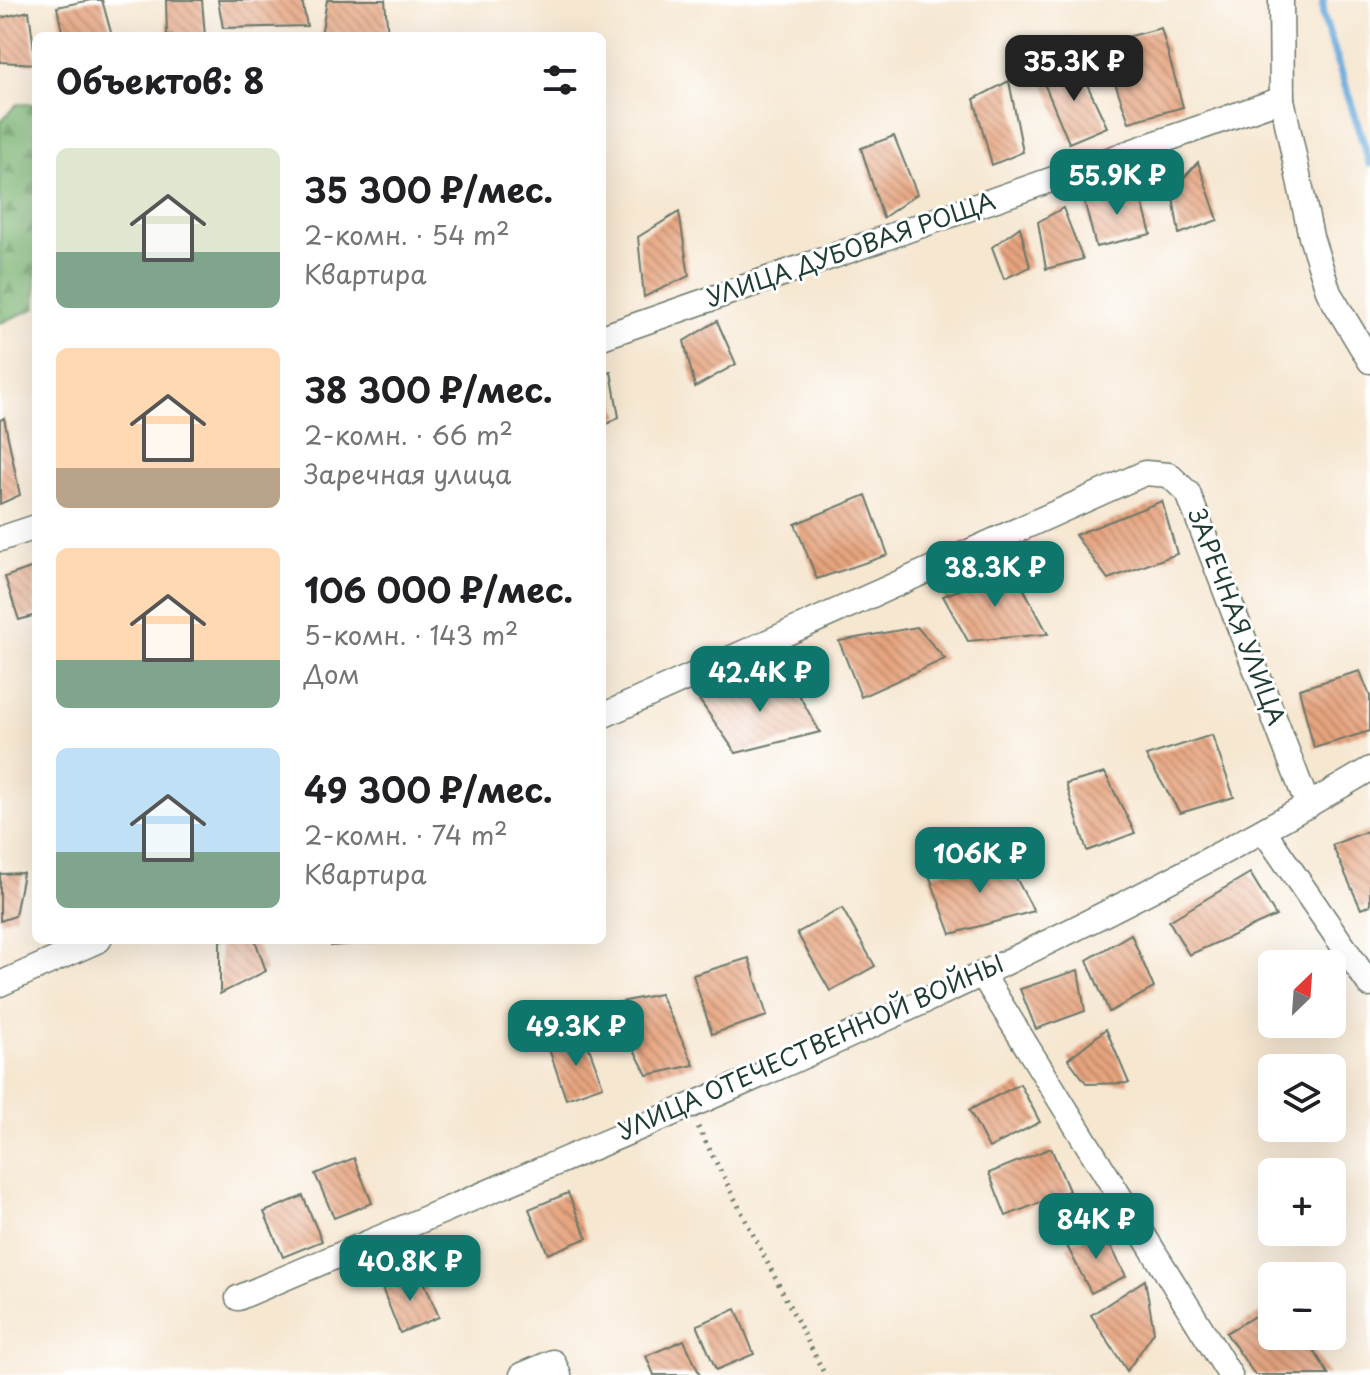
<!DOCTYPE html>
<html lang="ru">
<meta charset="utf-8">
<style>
body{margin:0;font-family:"Playpen Sans",sans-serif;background:#f2f2f2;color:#202124;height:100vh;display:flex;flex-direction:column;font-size:30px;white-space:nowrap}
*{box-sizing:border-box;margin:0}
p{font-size:26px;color:#757577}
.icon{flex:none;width:44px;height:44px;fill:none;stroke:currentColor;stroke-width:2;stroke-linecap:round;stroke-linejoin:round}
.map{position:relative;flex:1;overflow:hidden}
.side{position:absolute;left:32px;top:32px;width:574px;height:912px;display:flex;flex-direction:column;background:#fff;border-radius:12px;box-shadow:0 8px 32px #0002}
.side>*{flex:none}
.needle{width:52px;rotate:25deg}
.buttons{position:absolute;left:1258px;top:950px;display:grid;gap:16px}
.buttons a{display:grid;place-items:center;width:88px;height:88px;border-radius:12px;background:#fff;box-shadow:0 8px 32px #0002;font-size:40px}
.price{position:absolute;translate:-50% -68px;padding:0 18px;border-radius:16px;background:#0f766e;color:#fff;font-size:26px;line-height:52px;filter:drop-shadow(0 2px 4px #0008)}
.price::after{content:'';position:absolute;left:50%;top:48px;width:24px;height:18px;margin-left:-12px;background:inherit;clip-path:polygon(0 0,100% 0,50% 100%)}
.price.on{background:#222;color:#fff}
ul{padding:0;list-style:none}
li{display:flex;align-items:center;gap:24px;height:200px;padding:0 24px}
li span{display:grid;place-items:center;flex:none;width:224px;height:160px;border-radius:12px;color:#555}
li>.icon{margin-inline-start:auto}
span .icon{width:96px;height:96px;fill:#fffc;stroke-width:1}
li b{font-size:34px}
h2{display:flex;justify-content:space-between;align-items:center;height:96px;padding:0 24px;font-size:34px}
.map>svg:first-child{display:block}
</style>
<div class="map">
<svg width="1370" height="1375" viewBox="0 0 1370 1375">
<defs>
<pattern id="forest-firs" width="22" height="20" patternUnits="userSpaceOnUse" patternTransform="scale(2)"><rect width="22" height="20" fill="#80b877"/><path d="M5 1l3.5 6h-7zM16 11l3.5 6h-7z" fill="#689762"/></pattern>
<pattern id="building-back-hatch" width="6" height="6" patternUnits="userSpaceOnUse" patternTransform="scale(2)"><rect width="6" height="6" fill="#e6a37e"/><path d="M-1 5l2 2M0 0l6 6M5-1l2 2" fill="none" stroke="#ba8668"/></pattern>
</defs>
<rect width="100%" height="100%" fill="#fff"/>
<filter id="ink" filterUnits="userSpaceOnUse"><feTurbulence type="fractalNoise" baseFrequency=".0125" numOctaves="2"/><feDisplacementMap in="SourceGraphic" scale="16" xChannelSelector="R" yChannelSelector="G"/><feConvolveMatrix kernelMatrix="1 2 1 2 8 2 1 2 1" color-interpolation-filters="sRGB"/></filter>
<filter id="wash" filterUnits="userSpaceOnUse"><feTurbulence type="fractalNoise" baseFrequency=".006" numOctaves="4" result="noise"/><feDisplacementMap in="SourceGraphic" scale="32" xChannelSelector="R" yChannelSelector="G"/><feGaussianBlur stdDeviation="1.8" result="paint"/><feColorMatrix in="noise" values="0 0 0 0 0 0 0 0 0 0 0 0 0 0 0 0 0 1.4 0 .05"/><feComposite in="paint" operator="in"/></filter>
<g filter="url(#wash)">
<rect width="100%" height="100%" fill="#f6e7d1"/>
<polygon fill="url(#forest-firs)" stroke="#507a56" stroke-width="2" points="17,104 36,104 36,308 0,323 0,122"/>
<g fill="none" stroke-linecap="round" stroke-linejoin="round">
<polyline stroke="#65a8da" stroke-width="8" points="1323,0 1323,15 1370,164"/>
</g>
<g id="blocks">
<g fill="url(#building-back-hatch)">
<polygon points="91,0 102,0 112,36 63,36 57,7"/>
<polygon points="166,0 202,0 205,36 167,36"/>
<polygon points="218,0 302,0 307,26 223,28"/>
<polygon points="327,0 385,0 388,36 321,36"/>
<polygon points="29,11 36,64 0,62 0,18"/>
<polygon points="1161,28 1183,107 1129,122 1101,44"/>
<polygon points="1077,63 1107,127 1069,143 1041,76"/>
<polygon points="1009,81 1023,152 992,165 974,99"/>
<polygon points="894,136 917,194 883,218 861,148"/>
<polygon points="1198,162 1218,220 1179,234 1172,191"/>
<polygon points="1138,187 1151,234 1096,247 1084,200"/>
<polygon points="1063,208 1083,259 1046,269 1038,222"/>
<polygon points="679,212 689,276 644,297 638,237"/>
<polygon points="1020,227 1030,267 1004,279 992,247"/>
<polygon points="717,321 736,364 695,387 684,341"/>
<polygon points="611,372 619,417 602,427 602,374"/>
<polygon points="4,418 20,495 0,504 0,420"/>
<polygon points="866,495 888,555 817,579 795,524"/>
<polygon points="1162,501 1177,554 1108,579 1075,535"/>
<polygon points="36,566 36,615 19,620 5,577"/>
<polygon points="1013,569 1048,634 968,641 943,596"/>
<polygon points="917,627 945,659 861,697 839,641"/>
<polygon points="1360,671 1370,696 1370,731 1314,748 1299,689"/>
<polygon points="787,674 820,732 736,753 698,698"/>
<polygon points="1212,735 1234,797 1180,813 1146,756"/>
<polygon points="1105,773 1135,833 1087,851 1066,784"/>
<polygon points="1370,830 1370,905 1361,909 1332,845"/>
<polygon points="1005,858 1034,911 951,934 929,875"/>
<polygon points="23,873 15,916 0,921 0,874"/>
<polygon points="1250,873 1276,916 1189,955 1169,921"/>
<polygon points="842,908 875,966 830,991 797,933"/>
<polygon points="1131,934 1154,988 1109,1012 1087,960"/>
<polygon points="220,940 255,940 266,971 220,994"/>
<polygon points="328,940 377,940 377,942 331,946"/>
<polygon points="749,958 767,1016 712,1034 693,975"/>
<polygon points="1078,970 1085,1011 1036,1029 1020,989"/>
<polygon points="660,994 694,1065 647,1075 611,1004"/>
<polygon points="1106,1029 1129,1083 1087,1084 1068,1059"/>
<polygon points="585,1037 603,1086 566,1099 549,1049"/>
<polygon points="1020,1084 1040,1122 989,1148 969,1110"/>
<polygon points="1051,1148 1069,1191 1006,1216 989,1173"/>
<polygon points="354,1158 372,1203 334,1218 315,1174"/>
<polygon points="568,1193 587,1238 548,1254 529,1209"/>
<polygon points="303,1196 322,1241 283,1257 264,1212"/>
<polygon points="1102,1229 1126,1276 1091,1293 1067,1246"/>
<polygon points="420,1272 439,1317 400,1333 382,1288"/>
<polygon points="1145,1280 1154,1332 1127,1371 1091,1315"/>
<polygon points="1272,1306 1272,1336 1305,1336 1329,1375 1255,1375 1226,1333"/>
<polygon points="736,1309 754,1354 716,1370 697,1325"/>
<polygon points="684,1340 700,1375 654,1375 646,1356"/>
</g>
</g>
</g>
<g filter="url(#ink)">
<use href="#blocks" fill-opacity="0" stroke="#6a786b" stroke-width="2"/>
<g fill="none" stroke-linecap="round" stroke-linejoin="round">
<defs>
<g id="street">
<polyline points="1281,0 1282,99 1311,237 1329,293 1370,361"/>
<polyline points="602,337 1282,99"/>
<polyline points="0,539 36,527"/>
<polyline points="602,716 1145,473 1169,475 1188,493 1308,806"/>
<polyline points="1264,831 1370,985"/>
<polyline points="982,974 1230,1375"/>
<polyline points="0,984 99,940"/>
<path d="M238,1298C620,1134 1012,982 1370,769"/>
<polyline points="522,1375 553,1362 559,1375"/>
</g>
</defs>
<use href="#street" stroke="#6a786b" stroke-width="27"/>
<polyline stroke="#6a786b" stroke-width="5" stroke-dasharray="2 6" stroke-linecap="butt" points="698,1127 825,1375"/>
<use href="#street" stroke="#fff" stroke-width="24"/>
</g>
</g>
<g text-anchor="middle" stroke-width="6" stroke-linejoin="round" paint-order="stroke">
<g font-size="24" fill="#1f3d34" stroke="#fff">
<text transform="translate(851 250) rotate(-19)" y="8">УЛИЦА ДУБОВАЯ РОЩА</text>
<text transform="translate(1236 617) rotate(69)" y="8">ЗАРЕЧНАЯ УЛИЦА</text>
<text transform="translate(811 1048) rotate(-24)" y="8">УЛИЦА ОТЕЧЕСТВЕННОЙ ВОЙНЫ</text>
</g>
</g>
</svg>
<div class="buttons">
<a><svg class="needle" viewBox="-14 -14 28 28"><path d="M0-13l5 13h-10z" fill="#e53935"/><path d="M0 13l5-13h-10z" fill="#757577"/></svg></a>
<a><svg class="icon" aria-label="layers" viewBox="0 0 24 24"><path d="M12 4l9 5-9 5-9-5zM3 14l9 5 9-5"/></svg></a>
<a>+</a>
<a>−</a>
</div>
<b class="price on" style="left:1074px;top:103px">35.3K ₽</b>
<b class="price" style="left:1117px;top:217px">55.9K ₽</b>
<b class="price" style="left:995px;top:609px">38.3K ₽</b>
<b class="price" style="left:760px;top:714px">42.4K ₽</b>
<b class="price" style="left:980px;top:895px">106K ₽</b>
<b class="price" style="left:576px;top:1068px">49.3K ₽</b>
<b class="price" style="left:1096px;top:1261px">84K ₽</b>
<b class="price" style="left:410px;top:1303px">40.8K ₽</b>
<section class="side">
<h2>Объектов: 8<svg class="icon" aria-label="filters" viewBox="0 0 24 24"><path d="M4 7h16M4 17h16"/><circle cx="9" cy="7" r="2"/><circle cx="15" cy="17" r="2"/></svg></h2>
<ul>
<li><span style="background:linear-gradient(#dfe7d0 65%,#7fa58c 0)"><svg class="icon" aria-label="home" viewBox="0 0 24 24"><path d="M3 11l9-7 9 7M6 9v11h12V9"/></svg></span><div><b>35 300 ₽/мес.</b><p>2-комн. · 54 m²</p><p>Квартира</p></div></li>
<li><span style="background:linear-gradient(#ffd9b3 75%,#b9a48a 0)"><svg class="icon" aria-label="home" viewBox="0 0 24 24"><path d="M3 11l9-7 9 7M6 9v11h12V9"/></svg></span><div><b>38 300 ₽/мес.</b><p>2-комн. · 66 m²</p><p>Заречная улица</p></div></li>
<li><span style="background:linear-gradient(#ffd9b3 70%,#7fa58c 0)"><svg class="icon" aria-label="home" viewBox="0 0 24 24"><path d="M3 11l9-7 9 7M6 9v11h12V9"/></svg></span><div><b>106 000 ₽/мес.</b><p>5-комн. · 143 m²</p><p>Дом</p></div></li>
<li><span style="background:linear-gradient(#bfe0f5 65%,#7fa58c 0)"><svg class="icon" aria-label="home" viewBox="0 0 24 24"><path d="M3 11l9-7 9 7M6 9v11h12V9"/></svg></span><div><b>49 300 ₽/мес.</b><p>2-комн. · 74 m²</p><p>Квартира</p></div></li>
</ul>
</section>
</div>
